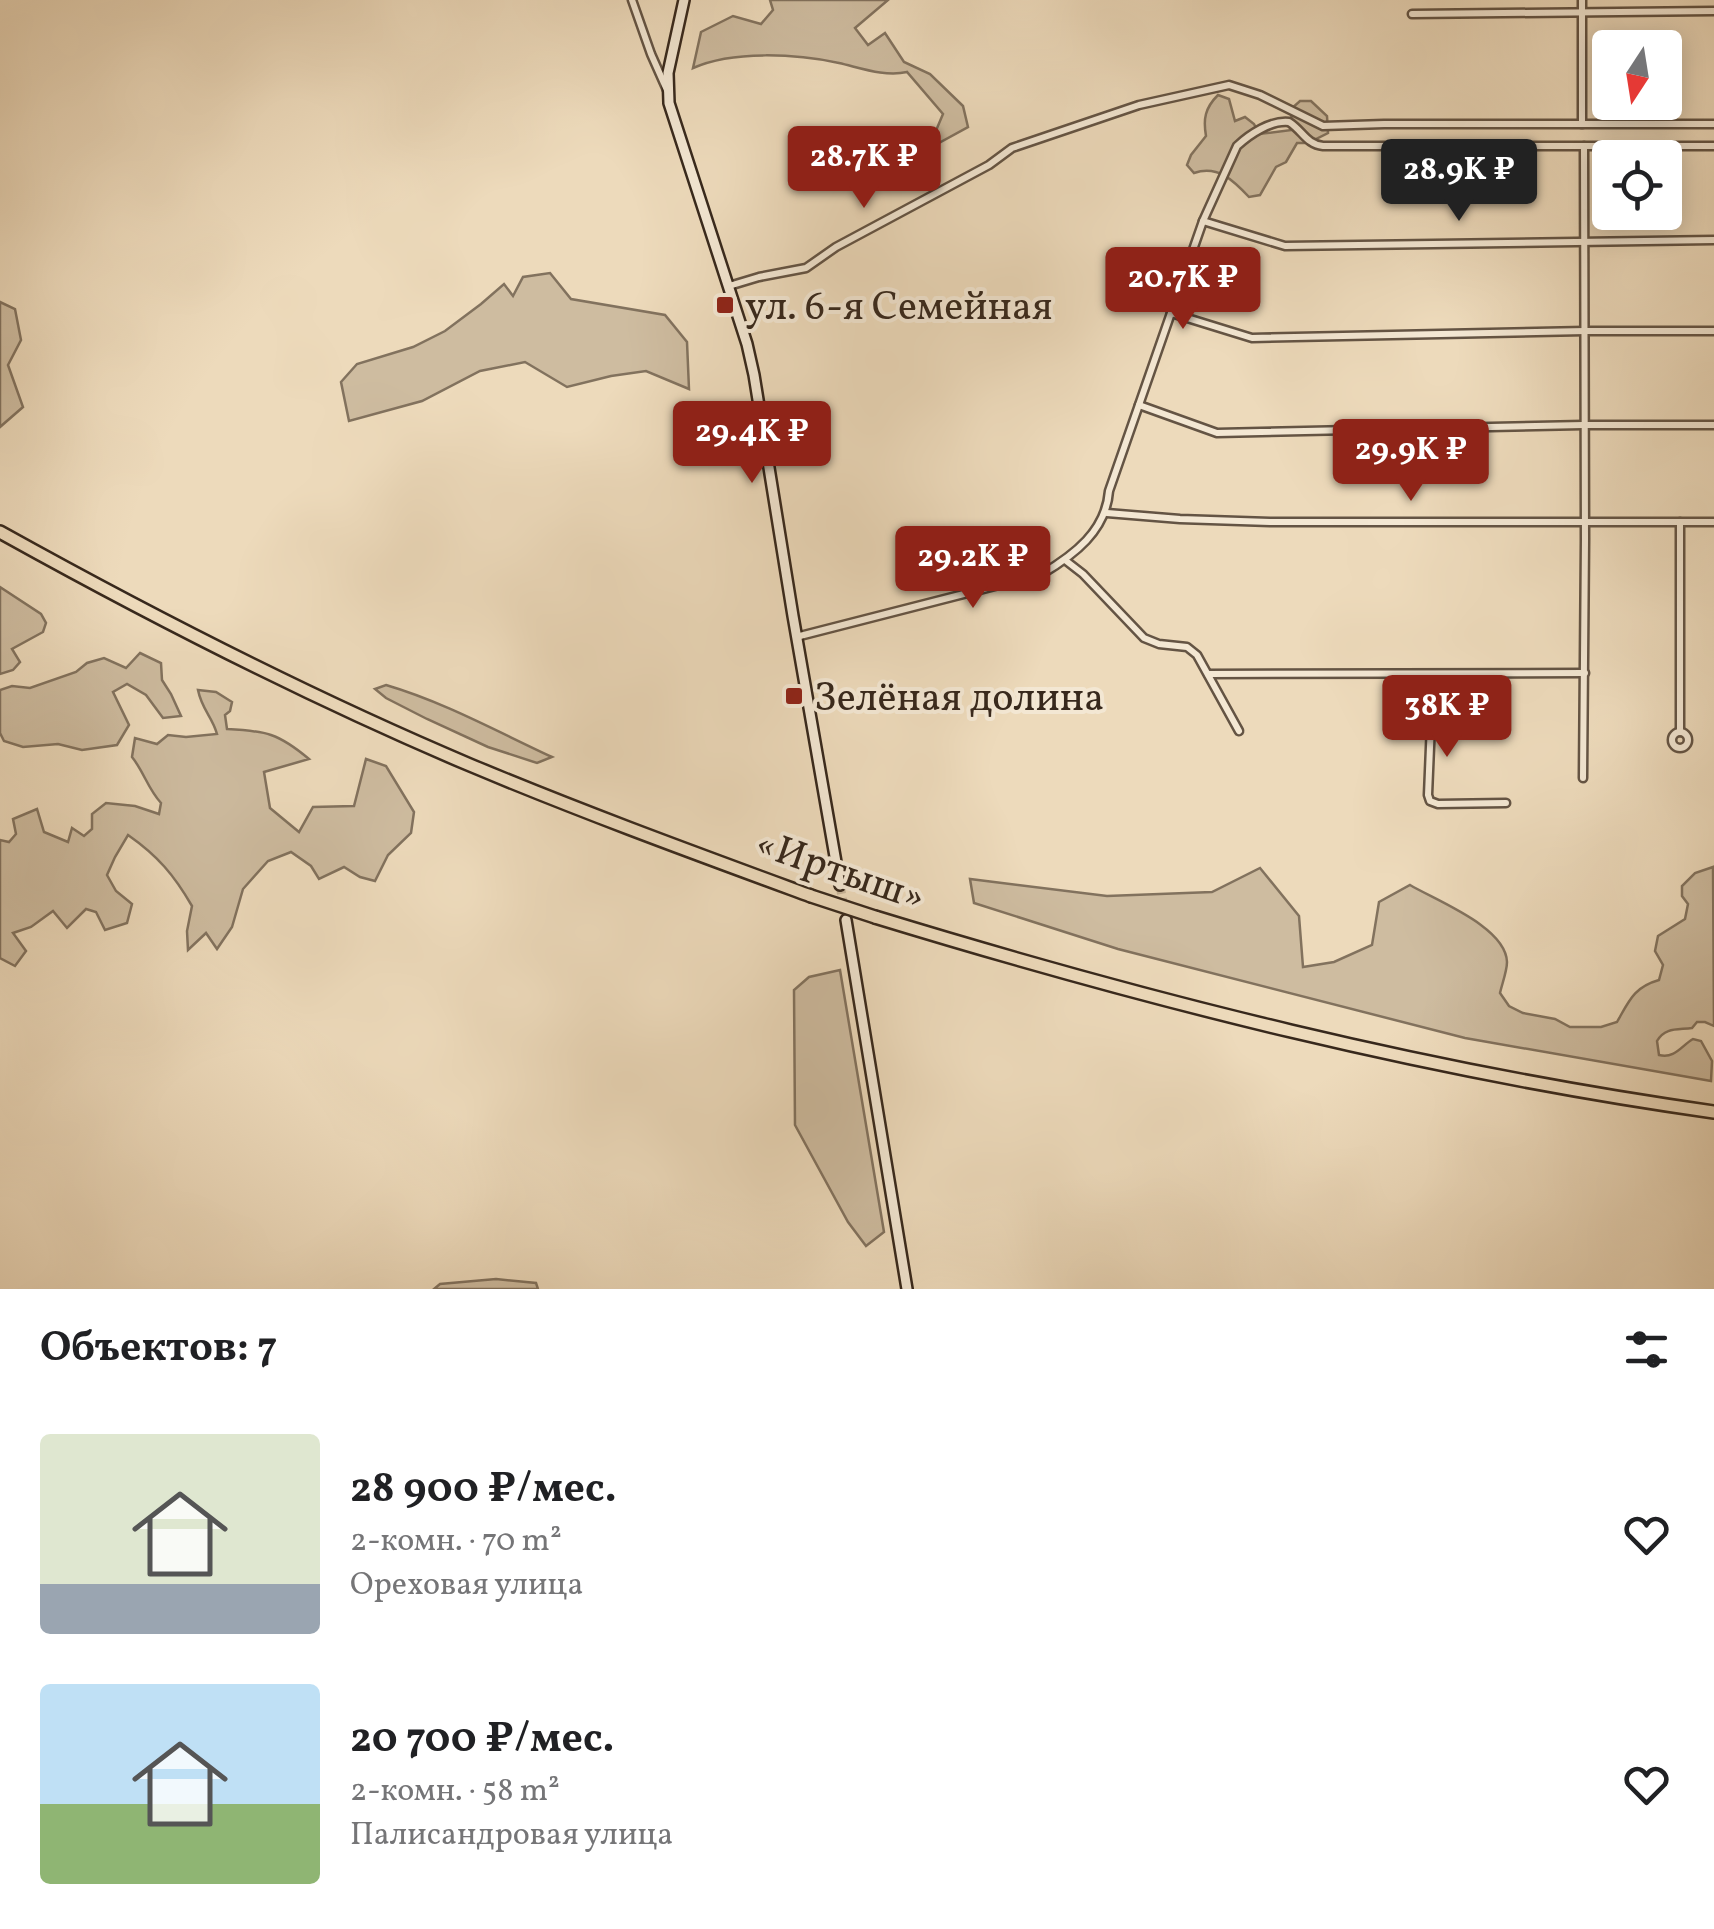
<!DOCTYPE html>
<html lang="ru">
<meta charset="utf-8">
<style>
body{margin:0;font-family:Vollkorn,serif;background:#f2f2f2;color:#202124;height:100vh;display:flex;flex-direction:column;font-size:38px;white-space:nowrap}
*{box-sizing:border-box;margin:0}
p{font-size:32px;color:#757577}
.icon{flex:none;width:55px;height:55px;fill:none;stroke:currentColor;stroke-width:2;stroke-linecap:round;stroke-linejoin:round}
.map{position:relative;height:1289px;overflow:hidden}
.side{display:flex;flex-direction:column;background:#fff;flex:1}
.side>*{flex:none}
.needle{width:65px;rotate:192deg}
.buttons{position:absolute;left:1592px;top:30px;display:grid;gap:20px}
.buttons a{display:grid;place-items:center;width:90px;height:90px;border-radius:10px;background:#fff;box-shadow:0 5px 25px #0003;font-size:50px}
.price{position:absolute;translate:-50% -85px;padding:0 22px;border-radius:10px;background:#8f2418;color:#fff;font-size:32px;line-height:65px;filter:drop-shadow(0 2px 5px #0008)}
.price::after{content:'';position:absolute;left:50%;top:60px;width:30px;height:22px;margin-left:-15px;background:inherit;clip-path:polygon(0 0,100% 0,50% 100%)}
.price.current{background:#222;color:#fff}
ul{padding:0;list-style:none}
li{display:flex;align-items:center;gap:30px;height:250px;padding:0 40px}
li span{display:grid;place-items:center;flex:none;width:280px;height:200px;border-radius:10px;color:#555}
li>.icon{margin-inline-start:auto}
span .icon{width:120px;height:120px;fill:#fffc;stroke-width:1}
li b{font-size:42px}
h2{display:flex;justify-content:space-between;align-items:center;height:120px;padding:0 40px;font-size:42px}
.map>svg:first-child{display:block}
</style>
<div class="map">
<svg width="1714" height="1289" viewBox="0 0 1714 1289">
<rect width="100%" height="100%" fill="#eddabb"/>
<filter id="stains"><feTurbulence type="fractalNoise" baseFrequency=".002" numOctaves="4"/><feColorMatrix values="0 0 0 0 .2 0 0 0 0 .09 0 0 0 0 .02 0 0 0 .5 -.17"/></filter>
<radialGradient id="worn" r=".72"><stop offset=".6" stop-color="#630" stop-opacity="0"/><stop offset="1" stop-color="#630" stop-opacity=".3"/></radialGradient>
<g fill="#cebca0" stroke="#82725e" stroke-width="2.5">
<path d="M770,0H888L855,28L868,45L885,33L904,62L930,74L963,106L968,127L937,144L932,140L943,114L907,72C885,77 861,68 839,63C797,54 733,50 693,68L701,32L733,16L761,24L773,10Z"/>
<path d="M1218,95L1229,99L1235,121L1245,117L1254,124L1259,134L1292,130L1291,109L1300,101H1311L1327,116L1328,133L1308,143H1297L1286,162L1276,167L1260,195L1249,197C1233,180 1218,165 1194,173L1187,165L1191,155L1206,136C1203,119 1205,108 1218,95Z"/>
<polygon points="550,273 571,299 665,315 687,342 689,389 646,371 611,376 567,387 525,362 480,371 422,401 349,421 341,382 357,364 413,347 445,331 481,304 504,284 513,296 523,277"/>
<polygon points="0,302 15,309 21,340 8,365 23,407 0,427"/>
<polygon points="0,587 41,614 46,623 43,632 12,649 20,662 13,670 0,674"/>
<polygon points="140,653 161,663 162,680 171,694 181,716 163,718 146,695 127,684 113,692 129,725 117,745 82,750 58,744 23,747 4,741 0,733 0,690 12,686 30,688 76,672 87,663 104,658 126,668"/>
<path d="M386,685C444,702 498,732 552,757L537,763L488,747L427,719L386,698L375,689Z"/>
<path d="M198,690L216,692L232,702L230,711L225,715L227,729C266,731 278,733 309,759L264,772L270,808L299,832L313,807L354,806L366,759L386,766L414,812L411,833L388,855L375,881L360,877L344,867L319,879L311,866L291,852L268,861L243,889L232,927L217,949L206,933L188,950L187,931L192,906C174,875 158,856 128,835L115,857L107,875L116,891L132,904L127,923L105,930L96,912L86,909L67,928L53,911L31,927L13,933L26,951L15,966L0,958V840L9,842L16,834L13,819L37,809L44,832L68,842L72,828L84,836L92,829V814L106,803L135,806L159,814L161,803C148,789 144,772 132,757L135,738L157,744L168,735L186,737L217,734C212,716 202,710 198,690Z"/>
<path d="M1713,867L1714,1026L1705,1022H1697L1692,1028C1678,1030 1665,1027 1657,1041L1659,1055C1675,1059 1681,1046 1693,1039L1701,1041L1712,1061L1711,1081L1465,1038L1118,949L974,903L970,879L1107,896L1212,892L1260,868L1299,916L1303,967L1334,962L1372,945L1379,902L1410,885C1437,901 1506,927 1507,962C1507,971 1502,984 1500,993L1509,1006L1523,1013L1555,1019L1570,1027H1601L1617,1022C1629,1001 1634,987 1659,980L1663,965L1655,951L1658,936L1685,919L1688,904L1682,896V886L1695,873Z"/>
<polygon points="840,970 884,1232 866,1246 848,1222 795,1125 794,990 809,977"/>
<polygon points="496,1279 536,1283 538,1289 434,1289 440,1284"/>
</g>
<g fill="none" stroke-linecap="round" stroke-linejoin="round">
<polyline stroke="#c9b69b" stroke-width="9" stroke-dasharray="9 4.5" stroke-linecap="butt" points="840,885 846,920"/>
<defs>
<g id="street">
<polyline points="632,0 651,54 667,90"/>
<polyline points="1412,14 1714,11"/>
<polyline points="1582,124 1582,0"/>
<polyline points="1203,221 1285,246 1714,240"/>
<polyline points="729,286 759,277 806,268 836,247 989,165 1012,148 1139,105 1229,85 1260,95 1323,126 1384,124 1714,124"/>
<polyline points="1171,313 1252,338 1585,331 1714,331"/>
<polyline points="1139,405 1217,433 1583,425 1714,425"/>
<polyline points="1107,513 1180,519 1270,522 1714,522"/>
<polyline points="1680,522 1680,732"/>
<polyline points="1065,560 1083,574 1144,638 1159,644 1187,647 1197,655 1239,731"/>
<path d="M796,637L1042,574C1074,555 1106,531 1109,491L1203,221L1237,146C1250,134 1271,120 1289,122C1303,131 1306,144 1323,146H1714"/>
<polyline points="1208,674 1585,673"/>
<polyline points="1433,675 1428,795 1430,801 1438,804 1506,803"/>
<circle cx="1680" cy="740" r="8"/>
<polyline points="1583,778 1585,540 1584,146"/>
</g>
<g id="secondary">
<polyline points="684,0 668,73 669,103 747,344 754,375 793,616 840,885"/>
<polyline points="846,920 907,1289"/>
</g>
<g id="highway">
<path d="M0,532C153,617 309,697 470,765C582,812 697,854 811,896"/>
<path d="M875,917C1150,1001 1429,1072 1714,1112"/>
</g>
</defs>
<use href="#street" stroke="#645444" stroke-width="11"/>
<use href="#secondary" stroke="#37281c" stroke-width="14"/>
<use href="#highway" stroke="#37281c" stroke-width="16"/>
<use href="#street" stroke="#f3e7d3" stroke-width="6"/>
<use href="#secondary" stroke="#f3e7d3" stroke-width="9"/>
<use href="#highway" stroke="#eddabb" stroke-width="11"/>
<defs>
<polyline id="highway-bridge" points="811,896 875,917"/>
</defs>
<use href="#highway-bridge" stroke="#37281c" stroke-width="16" stroke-linecap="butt"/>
<use href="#highway-bridge" stroke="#eddabb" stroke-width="11"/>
</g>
<g fill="#8f2418" stroke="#f3e7d3" stroke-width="4">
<rect x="715" y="295" width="20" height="20" rx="5"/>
<rect x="784" y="686" width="20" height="20" rx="5"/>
</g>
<g text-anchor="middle" stroke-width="8" stroke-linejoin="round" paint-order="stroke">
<g font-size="40" fill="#37281c" stroke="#f3e7d3" text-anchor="start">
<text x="745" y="319">ул. 6-я Семейная</text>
<text x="814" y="710">Зелёная долина</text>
</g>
<g font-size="40" fill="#37281c" stroke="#f3e7d3">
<text transform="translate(841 869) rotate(19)" y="14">«Иртыш»</text>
</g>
</g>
<rect width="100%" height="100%" filter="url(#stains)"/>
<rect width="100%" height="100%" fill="url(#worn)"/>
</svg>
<div class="buttons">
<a><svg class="needle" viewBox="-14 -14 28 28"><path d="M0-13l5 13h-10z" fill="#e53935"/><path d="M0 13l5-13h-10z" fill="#757577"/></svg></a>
<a><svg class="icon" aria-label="locate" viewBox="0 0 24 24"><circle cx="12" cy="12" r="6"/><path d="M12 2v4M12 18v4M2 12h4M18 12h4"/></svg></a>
</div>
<b class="price" style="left:864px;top:211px">28.7K ₽</b>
<b class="price current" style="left:1459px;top:224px">28.9K ₽</b>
<b class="price" style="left:1183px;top:332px">20.7K ₽</b>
<b class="price" style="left:752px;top:486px">29.4K ₽</b>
<b class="price" style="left:1411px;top:504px">29.9K ₽</b>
<b class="price" style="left:973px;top:611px">29.2K ₽</b>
<b class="price" style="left:1447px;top:760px">38K ₽</b>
</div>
<section class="side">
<h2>Объектов: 7<svg class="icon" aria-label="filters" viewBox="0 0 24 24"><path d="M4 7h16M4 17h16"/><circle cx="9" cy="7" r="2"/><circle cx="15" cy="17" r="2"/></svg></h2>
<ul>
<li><span style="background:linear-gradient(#dfe7d0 75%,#9aa5b1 0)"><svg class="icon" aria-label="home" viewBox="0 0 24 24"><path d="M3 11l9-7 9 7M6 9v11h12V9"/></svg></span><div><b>28 900 ₽/мес.</b><p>2-комн. · 70 m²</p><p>Ореховая улица</p></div><svg class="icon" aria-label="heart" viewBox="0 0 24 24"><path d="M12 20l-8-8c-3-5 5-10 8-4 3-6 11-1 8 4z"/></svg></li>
<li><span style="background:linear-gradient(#bfe0f5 60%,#8fb573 0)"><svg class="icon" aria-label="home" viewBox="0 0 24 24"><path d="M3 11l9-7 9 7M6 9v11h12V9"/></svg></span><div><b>20 700 ₽/мес.</b><p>2-комн. · 58 m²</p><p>Палисандровая улица</p></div><svg class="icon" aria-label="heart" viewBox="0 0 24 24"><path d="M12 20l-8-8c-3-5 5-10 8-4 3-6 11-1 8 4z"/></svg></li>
</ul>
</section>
